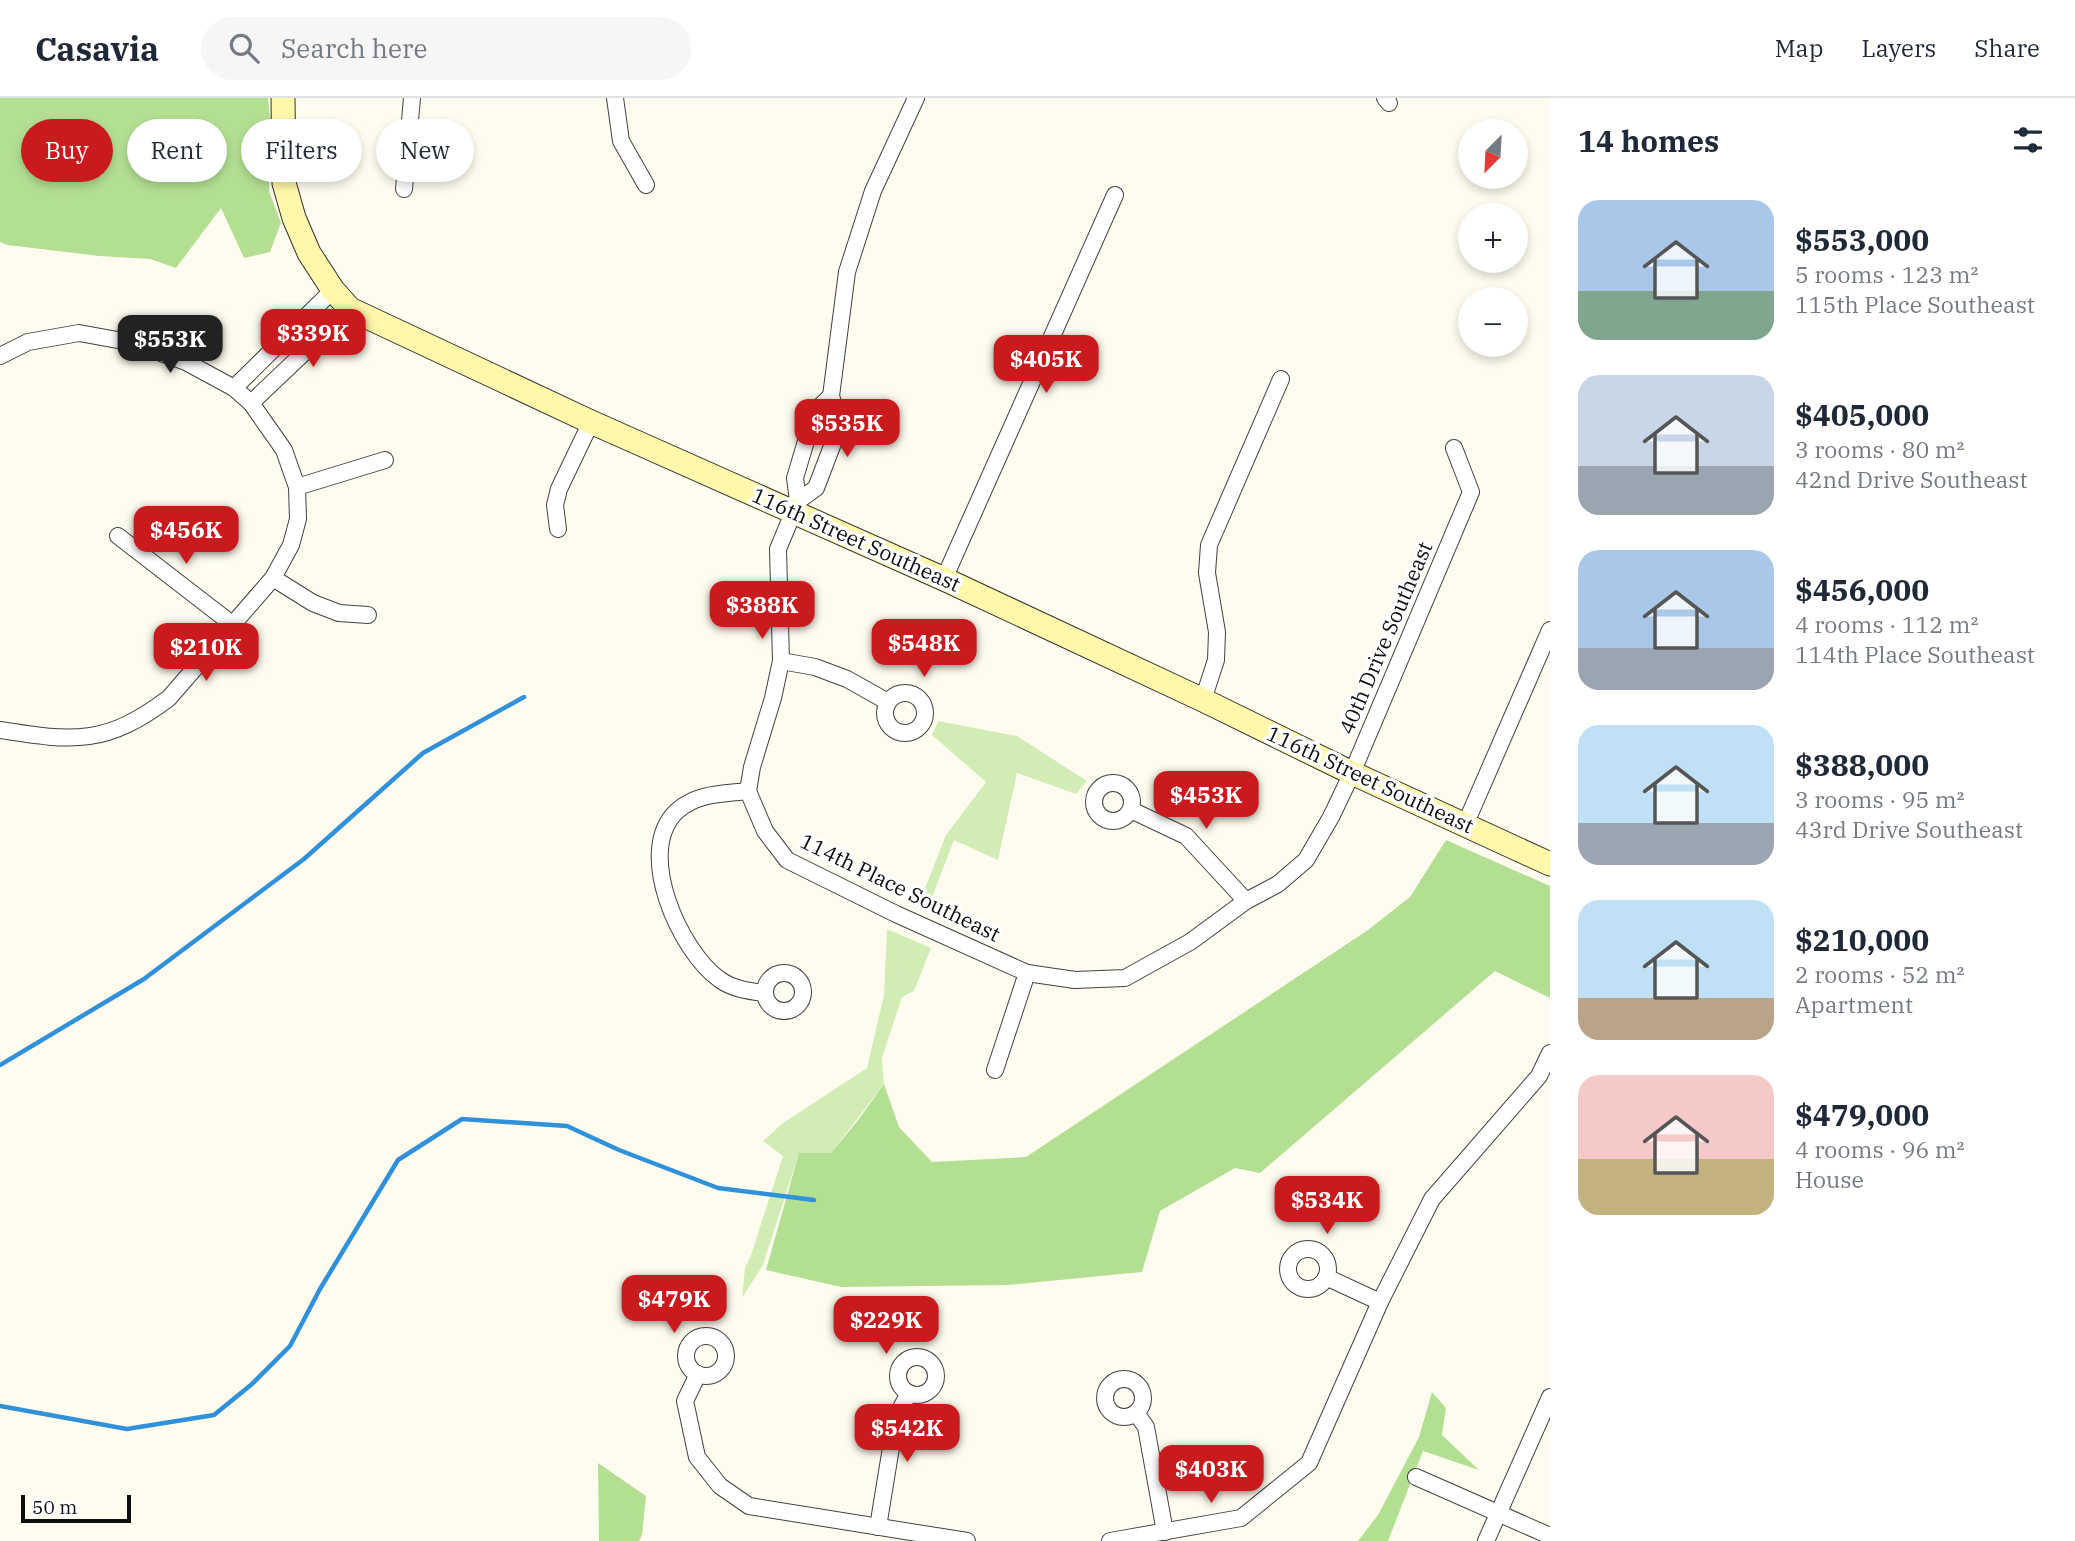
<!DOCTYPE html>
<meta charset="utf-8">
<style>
body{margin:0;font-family:"IBM Plex Serif",serif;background:#f6f6f7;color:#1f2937;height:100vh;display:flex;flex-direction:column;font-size:26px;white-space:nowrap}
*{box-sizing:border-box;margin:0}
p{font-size:23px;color:#747a83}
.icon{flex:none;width:38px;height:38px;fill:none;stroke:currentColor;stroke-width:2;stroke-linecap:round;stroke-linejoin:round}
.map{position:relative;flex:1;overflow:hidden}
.side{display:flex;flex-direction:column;background:#fff;width:525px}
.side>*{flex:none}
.banner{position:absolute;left:21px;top:21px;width:665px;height:63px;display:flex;gap:14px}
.needle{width:46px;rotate:204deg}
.fabs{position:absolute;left:1458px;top:21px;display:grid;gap:14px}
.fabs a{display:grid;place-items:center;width:70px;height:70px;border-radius:50%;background:#fff;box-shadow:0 4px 10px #0003;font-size:35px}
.scale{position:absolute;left:21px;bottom:18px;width:110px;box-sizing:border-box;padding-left:7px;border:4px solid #0e0e0e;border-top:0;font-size:19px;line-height:24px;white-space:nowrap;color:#0e0e0e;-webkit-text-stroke:5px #fff;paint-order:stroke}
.price{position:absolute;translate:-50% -60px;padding:0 16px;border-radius:14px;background:#ca1a1e;color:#fff;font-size:23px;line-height:46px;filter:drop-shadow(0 2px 4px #0008)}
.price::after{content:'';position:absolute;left:50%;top:42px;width:21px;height:16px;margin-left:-10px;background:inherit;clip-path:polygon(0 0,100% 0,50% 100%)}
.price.on{background:#222;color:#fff}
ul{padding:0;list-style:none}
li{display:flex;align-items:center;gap:21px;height:175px;padding:0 28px}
li span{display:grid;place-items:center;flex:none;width:196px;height:140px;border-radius:21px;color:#555}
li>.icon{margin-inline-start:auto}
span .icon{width:84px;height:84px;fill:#fffc;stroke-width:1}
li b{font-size:30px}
h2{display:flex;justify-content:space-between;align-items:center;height:84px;padding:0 28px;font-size:30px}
.chip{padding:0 24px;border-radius:32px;background:#fff;box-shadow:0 4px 10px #0003;font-size:24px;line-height:63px}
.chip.on{background:#ca1a1e;color:#fff}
header{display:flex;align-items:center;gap:42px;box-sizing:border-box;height:98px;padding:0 35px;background:#fff;border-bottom:2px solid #e0e1e3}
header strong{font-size:33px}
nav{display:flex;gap:38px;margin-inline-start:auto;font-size:24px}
.search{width:490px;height:63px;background:#f6f6f7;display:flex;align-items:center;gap:18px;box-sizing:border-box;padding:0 24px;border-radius:38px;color:#747a83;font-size:26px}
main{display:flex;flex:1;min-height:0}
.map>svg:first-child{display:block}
</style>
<header>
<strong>Casavia</strong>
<div class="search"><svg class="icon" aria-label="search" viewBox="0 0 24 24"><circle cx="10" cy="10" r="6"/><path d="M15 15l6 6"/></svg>Search here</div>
<nav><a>Map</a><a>Layers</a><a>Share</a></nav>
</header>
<main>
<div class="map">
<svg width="1550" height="1443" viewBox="0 0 1550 1443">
<rect width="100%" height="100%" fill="#fffcef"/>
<g fill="#d1edb5">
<polygon points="938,623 1017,638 1087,683 1076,696 1017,675 998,762 954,742 928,810 919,805 946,737 986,684 932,637"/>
<polygon points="887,831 931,850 914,893 902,899 882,960 884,986 831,1055 799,1055 763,1167 742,1200 745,1170 751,1157 783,1058 763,1043 783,1025 867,970 884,897"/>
</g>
<g fill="#b3df92">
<polygon points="0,0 268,0 270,19 269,93 281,125 270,154 244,160 221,110 176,170 150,161 99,158 8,147 0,144"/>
<polygon points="1446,742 1550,788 1550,900 1495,873 1260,1075 1235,1070 1160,1113 1142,1174 1007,1187 841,1189 766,1172 799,1055 831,1055 859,1021 884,986 899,1029 932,1064 1026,1059 1368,832 1410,799"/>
<polygon points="1432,1294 1446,1310 1442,1337 1479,1372 1423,1353 1388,1443 1358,1443 1378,1417 1419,1339"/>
<polygon points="598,1365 646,1398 642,1437 639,1443 599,1443"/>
</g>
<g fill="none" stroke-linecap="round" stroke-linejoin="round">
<g stroke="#2f91d9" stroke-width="4.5">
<polyline points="0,967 144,881 304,761 423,655 524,599"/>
<polyline points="0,1308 127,1331 214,1317 252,1286 290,1248 320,1191 398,1062 462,1021 567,1028 619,1052 718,1090 814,1102"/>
</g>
<defs>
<g id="street">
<polyline points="615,0 621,43 646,87"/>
<polyline points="1385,0 1389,5"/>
<polyline points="404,91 412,0"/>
<path d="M0,258L28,244L79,235L134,245L186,264L234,290L251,305L284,352L297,389L298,421L291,447L273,480L169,600C107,647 74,644 0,632"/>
<polyline points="234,290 333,192"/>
<polyline points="251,305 350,211"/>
<polyline points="297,389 385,362"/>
<polyline points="798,403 816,390 840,327 831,298 847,174 873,93 916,0"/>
<polyline points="558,431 555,407 559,391 591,324"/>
<polyline points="118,438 232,526"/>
<polyline points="273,480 313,505 339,515 368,517"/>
<polyline points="944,481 1115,97"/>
<polyline points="781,563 815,569 847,581 888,604"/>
<circle cx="905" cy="615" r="20"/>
<polyline points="1203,602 1216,562 1217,534 1207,475 1209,447 1281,281"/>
<circle cx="1113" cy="704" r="19"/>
<polyline points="748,693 765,733 787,762 896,816 1027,875 1075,882 1125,880 1190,844 1246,803 1278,786 1306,762 1331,719 1352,675 1471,394 1454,350"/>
<polyline points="748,693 752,669 773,600 781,563 778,451 798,403 795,380 815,313 831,298"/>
<path d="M748,693C722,696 697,695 677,713C634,753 680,853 719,881C732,891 749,893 765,895"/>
<polyline points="1131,712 1186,738 1246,803"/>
<polyline points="1465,727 1550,532"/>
<circle cx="784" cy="894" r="19"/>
<polyline points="995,972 1027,875"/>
<circle cx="1308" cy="1171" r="20"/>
<polyline points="1326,1179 1380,1204"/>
<circle cx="706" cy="1258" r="20"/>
<circle cx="917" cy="1278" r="19"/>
<polyline points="698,1276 685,1303 697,1359 720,1388 749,1408 967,1443"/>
<circle cx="1124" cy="1300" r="19"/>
<polyline points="1136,1315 1146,1329 1165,1434"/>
<polyline points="1416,1379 1550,1438"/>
<polyline points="878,1429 896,1319 909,1295"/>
<polyline points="1110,1443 1241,1420 1309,1365 1380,1204 1432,1101 1539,978 1550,955"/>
<polyline points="1486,1443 1550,1299"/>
</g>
<polyline id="secondary" points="283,0 284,85 294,120 309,155 333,192 350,211 591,324 944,481 1203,602 1352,675 1550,766"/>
</defs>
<use href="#street" stroke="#414141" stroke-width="18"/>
<use href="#secondary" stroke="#303030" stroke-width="25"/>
<use href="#street" stroke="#fff" stroke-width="16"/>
<use href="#secondary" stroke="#fff8aa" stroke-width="23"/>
</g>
<g text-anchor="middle" stroke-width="7" stroke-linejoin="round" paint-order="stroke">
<g font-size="21" fill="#0e0e0e" stroke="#fff">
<text transform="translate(856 442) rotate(24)" y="7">116th Street Southeast</text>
<text transform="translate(1386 540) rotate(-67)" y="7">40th Drive Southeast</text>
<text transform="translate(1370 682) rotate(25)" y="7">116th Street Southeast</text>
<text transform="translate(900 790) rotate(26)" y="7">114th Place Southeast</text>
</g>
</g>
</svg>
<div class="fabs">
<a><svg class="needle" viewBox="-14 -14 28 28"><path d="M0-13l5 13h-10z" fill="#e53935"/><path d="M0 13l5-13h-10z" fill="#747a83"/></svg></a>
<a>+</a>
<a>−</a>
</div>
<div class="scale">50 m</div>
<b class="price" style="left:313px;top:271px">$339K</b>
<b class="price on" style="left:170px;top:277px">$553K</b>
<b class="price" style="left:1046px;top:297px">$405K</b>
<b class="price" style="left:847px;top:361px">$535K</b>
<b class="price" style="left:186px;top:468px">$456K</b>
<b class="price" style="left:762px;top:543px">$388K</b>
<b class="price" style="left:924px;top:581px">$548K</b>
<b class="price" style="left:206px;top:585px">$210K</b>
<b class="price" style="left:1206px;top:733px">$453K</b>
<b class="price" style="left:1327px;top:1138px">$534K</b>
<b class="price" style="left:674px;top:1237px">$479K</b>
<b class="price" style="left:886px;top:1258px">$229K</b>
<b class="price" style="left:907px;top:1366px">$542K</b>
<b class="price" style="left:1211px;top:1407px">$403K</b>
<div class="banner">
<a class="chip on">Buy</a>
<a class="chip">Rent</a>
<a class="chip">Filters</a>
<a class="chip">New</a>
</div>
</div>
<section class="side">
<h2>14 homes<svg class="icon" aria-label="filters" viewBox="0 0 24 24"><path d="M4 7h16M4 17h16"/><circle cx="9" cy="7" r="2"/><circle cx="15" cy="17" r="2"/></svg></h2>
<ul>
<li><span style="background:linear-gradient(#a9c7e8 65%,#7fa58c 0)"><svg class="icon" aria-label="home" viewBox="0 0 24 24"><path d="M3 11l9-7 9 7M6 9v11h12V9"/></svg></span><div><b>$553,000</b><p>5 rooms · 123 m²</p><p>115th Place Southeast</p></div></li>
<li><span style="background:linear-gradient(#c9d6e8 65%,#9aa5b1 0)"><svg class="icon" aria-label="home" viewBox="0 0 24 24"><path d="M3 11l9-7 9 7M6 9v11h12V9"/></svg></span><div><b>$405,000</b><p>3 rooms · 80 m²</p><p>42nd Drive Southeast</p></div></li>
<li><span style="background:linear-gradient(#a9c7e8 70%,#9aa5b1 0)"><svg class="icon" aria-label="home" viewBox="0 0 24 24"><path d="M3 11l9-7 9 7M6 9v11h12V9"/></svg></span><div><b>$456,000</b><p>4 rooms · 112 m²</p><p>114th Place Southeast</p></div></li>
<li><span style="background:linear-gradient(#bfe0f5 70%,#9aa5b1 0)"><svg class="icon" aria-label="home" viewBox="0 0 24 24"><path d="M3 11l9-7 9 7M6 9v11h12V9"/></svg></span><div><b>$388,000</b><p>3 rooms · 95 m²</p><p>43rd Drive Southeast</p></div></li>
<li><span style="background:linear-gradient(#bfe0f5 70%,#b9a48a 0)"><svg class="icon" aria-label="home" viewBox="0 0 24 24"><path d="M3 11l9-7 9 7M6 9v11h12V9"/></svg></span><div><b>$210,000</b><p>2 rooms · 52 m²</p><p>Apartment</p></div></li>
<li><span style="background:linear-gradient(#f6c9c9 60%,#c2b280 0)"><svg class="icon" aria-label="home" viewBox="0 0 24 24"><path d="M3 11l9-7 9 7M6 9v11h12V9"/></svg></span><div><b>$479,000</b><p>4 rooms · 96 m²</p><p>House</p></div></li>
</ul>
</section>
</main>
